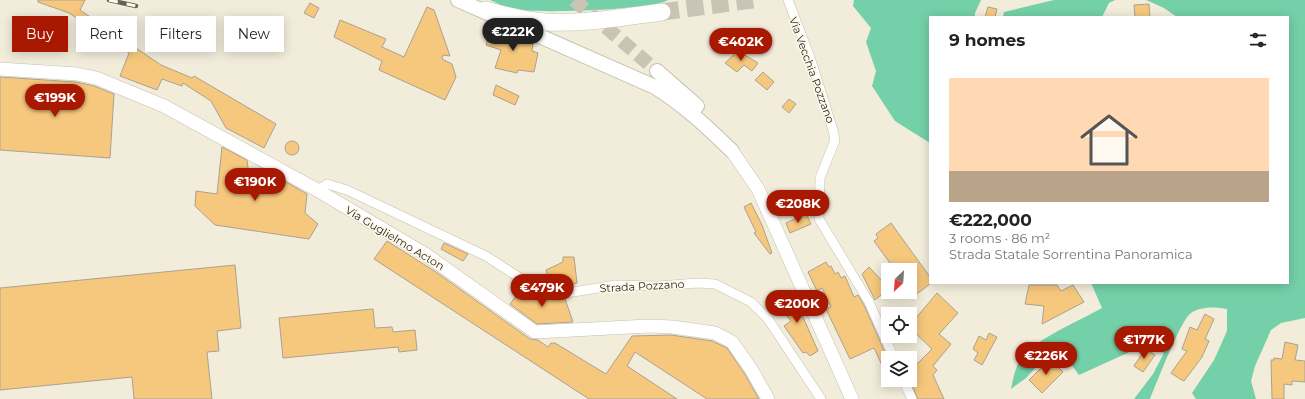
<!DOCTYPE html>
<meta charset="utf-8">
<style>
body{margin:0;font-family:Montserrat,sans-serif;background:#f2f2f2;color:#222;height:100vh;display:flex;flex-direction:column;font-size:15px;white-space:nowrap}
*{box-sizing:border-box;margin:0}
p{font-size:13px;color:#767676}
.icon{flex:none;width:22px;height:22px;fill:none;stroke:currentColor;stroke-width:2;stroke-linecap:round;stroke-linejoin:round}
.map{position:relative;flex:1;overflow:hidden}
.sheet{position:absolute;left:929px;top:16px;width:360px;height:268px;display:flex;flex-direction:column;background:#fff;border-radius:0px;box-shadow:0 2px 10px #0003}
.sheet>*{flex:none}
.guide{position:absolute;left:12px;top:16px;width:380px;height:36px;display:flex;gap:8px}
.needle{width:26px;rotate:205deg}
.controls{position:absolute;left:881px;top:263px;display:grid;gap:8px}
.controls a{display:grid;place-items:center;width:36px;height:36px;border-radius:0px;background:#fff;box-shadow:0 2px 10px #0003;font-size:20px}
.price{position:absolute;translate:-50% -34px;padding:0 9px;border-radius:14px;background:#a91901;color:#fff;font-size:13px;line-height:26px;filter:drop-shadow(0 1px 2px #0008)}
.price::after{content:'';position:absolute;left:50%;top:24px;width:12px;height:9px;margin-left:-6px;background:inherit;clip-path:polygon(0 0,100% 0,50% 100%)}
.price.on{background:#222;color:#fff}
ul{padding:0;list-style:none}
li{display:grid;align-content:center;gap:8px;height:212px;padding:0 20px}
li span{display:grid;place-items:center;height:124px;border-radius:0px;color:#555}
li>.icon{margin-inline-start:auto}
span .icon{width:72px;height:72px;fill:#fffc;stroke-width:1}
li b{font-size:17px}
h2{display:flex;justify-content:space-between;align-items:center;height:48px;padding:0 20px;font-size:17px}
.chip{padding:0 14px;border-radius:0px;background:#fff;box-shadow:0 2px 10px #0003;font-size:14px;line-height:36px}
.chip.on{background:#a91901;color:#fff}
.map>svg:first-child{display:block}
</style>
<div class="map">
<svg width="1305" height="399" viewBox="0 0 1305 399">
<rect width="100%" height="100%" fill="#f2ecdb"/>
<g fill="#74d0a8">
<path d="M490,0H668C654,10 532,14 512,9C505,7 497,3 490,0Z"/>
<polygon points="854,0 981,0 975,13 975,17 930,17 930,143 895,121 872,86 876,71 866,42 871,28 853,6"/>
<polygon points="1054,0 1115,0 1109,3 1102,17 1003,17 1004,12"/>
<path d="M1146,0H1305V318L1281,323L1271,330L1255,366L1251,381L1256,399H1196L1192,393L1214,360L1227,331V309C1216,307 1201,306 1191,313C1180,321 1157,383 1150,399H1134L1153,374L1164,353L1145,345L1079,375L1062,352L1052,350L1026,378L1011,389C1013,378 1016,365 1022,357C1036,339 1081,320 1102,308L1091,283H1288V17H1177L1164,8Z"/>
</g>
<g fill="#f5c87d" stroke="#aba192">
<polygon points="38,0 85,0 80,10 161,65 192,78 194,76 276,124 264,148 226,128 211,101 183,83 182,86 162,79 157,90 120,76 129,53 69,13 38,2"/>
<polygon points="310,3 319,8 314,18 304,13"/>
<polygon points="1149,4 1150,17 1135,17 1134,5"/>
<polygon points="427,7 434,10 450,56 443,55 442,59 452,64 456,77 445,100 379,70 382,61 334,37 340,20 386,39 382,47 404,57"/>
<polygon points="988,7 997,9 995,17 985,17"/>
<polygon points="492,27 533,44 532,51 538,53 534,72 518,70 517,73 495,68 501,50 486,45"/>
<polygon points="738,51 758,63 752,71 744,65 737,72 725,63"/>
<polygon points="763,72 774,82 767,90 755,80"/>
<polygon points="0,77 76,82 94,86 114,94 110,158 0,150"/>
<polygon points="496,85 519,96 515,105 493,95"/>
<polygon points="789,99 796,104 789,113 782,107"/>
<circle cx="292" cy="148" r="7"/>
<polygon points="222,147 247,160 248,168 255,175 266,177 272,174 307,194 305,213 318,224 309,239 215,225 195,206 196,191 217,194"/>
<polygon points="751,203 762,225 772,253 770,254 754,233 756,232 744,207"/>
<polygon points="806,214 811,224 790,233 786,223"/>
<polygon points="891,223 930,277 930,284 914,296 910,291 910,270 895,270 874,241 878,238 876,234"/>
<polygon points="387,241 436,272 530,339 538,340 548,347 551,343 555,343 606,374 632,336 671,335 712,341 727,348 744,373 759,399 707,399 635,352 627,366 677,399 589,399 374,259"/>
<polygon points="444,243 468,254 463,261 441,249"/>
<polygon points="563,257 574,257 577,283 562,287 551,286 546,270 563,262"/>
<polygon points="826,262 829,267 831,266 835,274 838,272 841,278 845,276 854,297 858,295 864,305 888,359 888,378 874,348 850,359 826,309 831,307 822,288 817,291 808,272"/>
<polygon points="235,265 241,328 217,331 219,351 207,352 212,399 134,399 132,377 0,390 0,288"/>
<polygon points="869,267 886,285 884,287 887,290 875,300 862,274"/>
<polygon points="1029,285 1057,285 1061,291 1073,285 1084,302 1042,324 1044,306 1025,304"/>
<polygon points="523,287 535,295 554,300 565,299 573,322 537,324 510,304"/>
<polygon points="791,290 818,351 810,356 806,352 803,353 784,326 791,321 775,302"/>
<polygon points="937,293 958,313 939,334 951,344 933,366 937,370 933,375 944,399 918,399 910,381 910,376 917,374 913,368 932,349 910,328 910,325"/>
<polygon points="373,309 375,328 392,327 393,332 415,330 417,350 399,352 398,347 283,358 279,318"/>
<polygon points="1205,314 1214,319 1205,339 1209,341 1202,357 1184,381 1180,379 1171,373 1187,351 1182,349 1190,327 1197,330"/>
<polygon points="989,333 997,337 982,365 974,360 978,353 973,349 979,336 986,340"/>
<polygon points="1285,342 1298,345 1295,360 1305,361 1305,382 1292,381 1292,385 1284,384 1284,399 1272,399 1271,360 1274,360 1274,358 1282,359"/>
<polygon points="1145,349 1155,355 1143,372 1134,366"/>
<polygon points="1050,359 1063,372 1042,393 1029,380"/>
</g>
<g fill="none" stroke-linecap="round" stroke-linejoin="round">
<polyline stroke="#c9c4b5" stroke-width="14" stroke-dasharray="14 7" stroke-linecap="butt" points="574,0 657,71"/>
<polyline stroke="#c9c4b5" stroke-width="17" stroke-dasharray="17 8" stroke-linecap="butt" points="662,12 753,0"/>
<defs>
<g id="street">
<polyline points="788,0 811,60 833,130 835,140 820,178 819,219 869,302 894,358"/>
<polyline points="317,190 327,184 347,190 486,256 537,289 552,293 567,293 616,285 658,286 698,283 715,284 751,302 768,319 821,399"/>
<polyline points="903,380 912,399"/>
</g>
<g id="secondary">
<polyline points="0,69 77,74 96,78 164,106 317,190 425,254 535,332 648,326 672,327 715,333 732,342 751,369 768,399"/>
<polyline points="732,151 758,189 852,399"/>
</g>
<g id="primary">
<path d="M458,0L655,87C684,105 707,127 732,151"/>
<polyline points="657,71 697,106"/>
</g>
<path id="highway" d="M485,10C505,15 524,21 545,22C584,24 623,17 662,12"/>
</defs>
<use href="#street" stroke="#c6c0af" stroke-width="10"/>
<use href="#secondary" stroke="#c6c0af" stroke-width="14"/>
<use href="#primary" stroke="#c6c0af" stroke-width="16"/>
<use href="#highway" stroke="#c6c0af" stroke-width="18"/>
<use href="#street" stroke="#fff" stroke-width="9"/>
<use href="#secondary" stroke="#fff" stroke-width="13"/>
<use href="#primary" stroke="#fff" stroke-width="14"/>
<use href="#highway" stroke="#fff" stroke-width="17"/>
<defs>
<polyline id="rail" points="109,0 136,6"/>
</defs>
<use href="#rail" stroke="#646157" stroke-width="4.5"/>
<use href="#rail" stroke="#fff9eb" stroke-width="3" stroke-dasharray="9" stroke-linecap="butt"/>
</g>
<g text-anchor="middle" stroke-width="3" stroke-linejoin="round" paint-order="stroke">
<g font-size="11" fill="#27251e" stroke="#fff9eb">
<text transform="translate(812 70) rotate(70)" y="4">Via Vecchia Pozzano</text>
<text transform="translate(395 238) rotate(31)" y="4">Via Guglielmo Acton</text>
<text transform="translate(642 286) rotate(-3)" y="4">Strada Pozzano</text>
</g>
</g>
</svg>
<div class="controls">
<a><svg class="needle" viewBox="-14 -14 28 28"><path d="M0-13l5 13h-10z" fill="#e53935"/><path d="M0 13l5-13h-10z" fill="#767676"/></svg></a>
<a><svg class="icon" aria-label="locate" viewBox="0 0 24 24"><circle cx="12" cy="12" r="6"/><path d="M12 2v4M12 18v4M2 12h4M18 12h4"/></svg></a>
<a><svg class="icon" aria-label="layers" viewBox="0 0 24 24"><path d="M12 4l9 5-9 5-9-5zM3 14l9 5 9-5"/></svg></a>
</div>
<b class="price on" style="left:513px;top:52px">€222K</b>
<b class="price" style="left:741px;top:62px">€402K</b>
<b class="price" style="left:55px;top:118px">€199K</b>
<b class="price" style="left:255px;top:202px">€190K</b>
<b class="price" style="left:798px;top:224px">€208K</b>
<b class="price" style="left:542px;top:308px">€479K</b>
<b class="price" style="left:797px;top:324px">€200K</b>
<b class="price" style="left:1144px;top:360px">€177K</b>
<b class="price" style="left:1046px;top:376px">€226K</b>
<div class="guide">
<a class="chip on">Buy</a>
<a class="chip">Rent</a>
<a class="chip">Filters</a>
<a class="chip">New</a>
</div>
<section class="sheet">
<h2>9 homes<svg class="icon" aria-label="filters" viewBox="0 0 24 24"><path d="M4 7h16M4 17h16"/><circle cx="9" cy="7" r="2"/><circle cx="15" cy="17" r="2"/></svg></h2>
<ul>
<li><span style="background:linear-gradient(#ffd9b3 75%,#b9a48a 0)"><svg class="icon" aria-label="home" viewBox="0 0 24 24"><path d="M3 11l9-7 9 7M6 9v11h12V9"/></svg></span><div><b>€222,000</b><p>3 rooms · 86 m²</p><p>Strada Statale Sorrentina Panoramica</p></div></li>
</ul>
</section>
</div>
